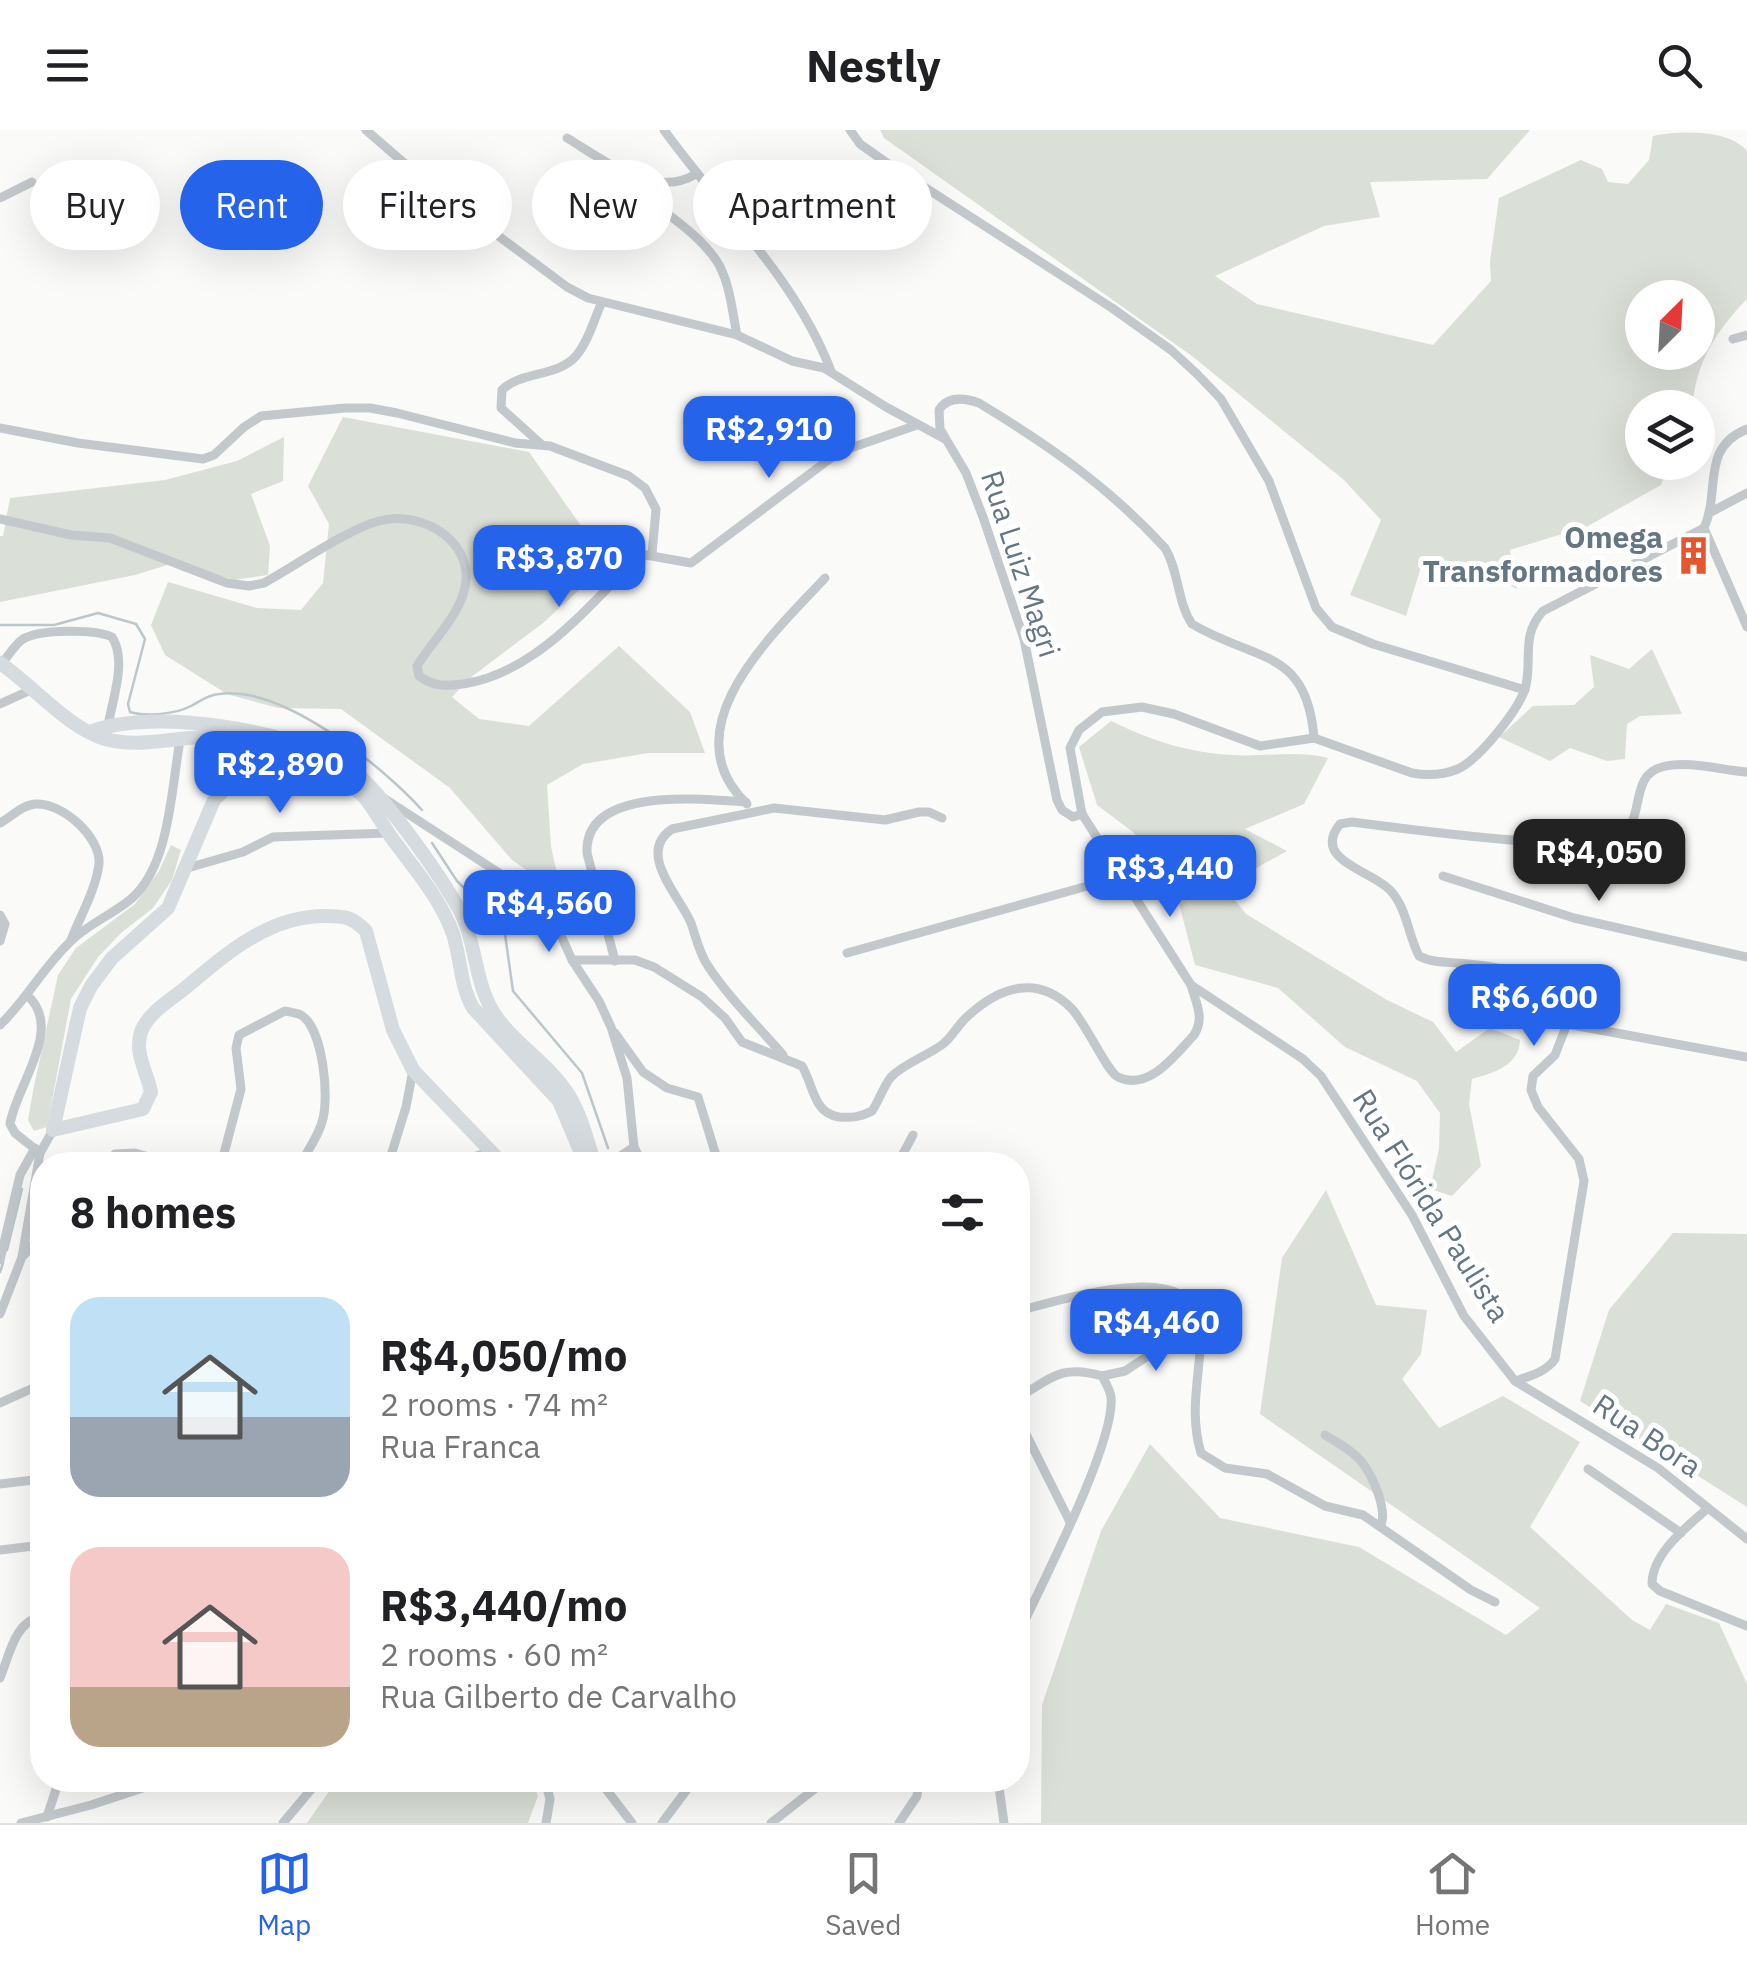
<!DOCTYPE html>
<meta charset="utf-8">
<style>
body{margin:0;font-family:"IBM Plex Sans",sans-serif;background:#f2f2f2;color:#202124;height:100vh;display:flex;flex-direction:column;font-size:38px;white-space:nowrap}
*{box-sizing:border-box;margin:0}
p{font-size:32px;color:#757577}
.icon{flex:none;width:55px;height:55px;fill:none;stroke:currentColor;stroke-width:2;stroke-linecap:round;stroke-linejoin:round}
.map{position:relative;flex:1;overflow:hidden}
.details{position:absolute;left:30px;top:1022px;width:1000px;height:640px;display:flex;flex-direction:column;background:#fff;border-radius:40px;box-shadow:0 10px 40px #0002}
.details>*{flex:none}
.guide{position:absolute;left:30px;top:30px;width:1000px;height:90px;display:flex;gap:20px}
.needle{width:65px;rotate:24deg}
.controls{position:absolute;left:1625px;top:150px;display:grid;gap:20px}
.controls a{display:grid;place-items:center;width:90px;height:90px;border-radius:50%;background:#fff;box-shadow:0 10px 40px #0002;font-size:50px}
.price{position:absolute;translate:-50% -85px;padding:0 22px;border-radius:20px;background:#2563eb;color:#fff;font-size:32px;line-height:65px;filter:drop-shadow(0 2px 5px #0008)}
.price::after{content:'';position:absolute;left:50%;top:60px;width:30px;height:22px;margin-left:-15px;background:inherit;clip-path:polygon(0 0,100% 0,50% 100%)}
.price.active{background:#222;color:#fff}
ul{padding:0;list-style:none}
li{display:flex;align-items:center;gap:30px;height:250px;padding:0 40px}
li span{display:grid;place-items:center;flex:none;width:280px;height:200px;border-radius:30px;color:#555}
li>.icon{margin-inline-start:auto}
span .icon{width:120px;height:120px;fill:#fffc;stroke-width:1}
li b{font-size:42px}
h2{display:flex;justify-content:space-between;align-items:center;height:120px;padding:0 40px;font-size:42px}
.chip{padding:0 35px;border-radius:45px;background:#fff;box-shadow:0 10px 40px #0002;font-size:35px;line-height:90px}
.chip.active{background:#2563eb;color:#fff}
header{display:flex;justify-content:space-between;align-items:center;height:130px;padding:0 40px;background:#fff;font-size:45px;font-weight:800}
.tab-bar{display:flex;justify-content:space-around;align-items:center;height:140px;border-top:2px solid #e0e0e0;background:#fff;font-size:28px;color:#757577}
.tab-bar a{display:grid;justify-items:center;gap:5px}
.tab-bar .active{color:#2563eb}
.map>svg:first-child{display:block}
</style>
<header><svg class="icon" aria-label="menu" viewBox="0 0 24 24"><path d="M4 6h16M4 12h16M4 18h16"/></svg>Nestly<svg class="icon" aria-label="search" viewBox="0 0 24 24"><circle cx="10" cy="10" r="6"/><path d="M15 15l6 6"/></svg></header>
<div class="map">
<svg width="1747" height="1693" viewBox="0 0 1747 1693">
<rect width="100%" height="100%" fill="#fafaf8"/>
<g fill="#dadfd7" fill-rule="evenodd">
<path d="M880,0H1530L1487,49L1370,52L1380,87L1324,96L1215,146L1257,174L1433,215L1491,151L1490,131L1499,68L1581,30L1602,39L1608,52L1628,54L1649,30L1653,6C1681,0 1730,0 1747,21V169C1718,198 1694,235 1693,277L1642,278V332L1668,333L1661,355L1588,396L1510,420L1517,459L1472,435L1424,427L1406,486L1350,465L1381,390L1344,350L1192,226L884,8ZM1642,168H1698V222H1642Z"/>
<polygon points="343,287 529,322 608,434 543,493 470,548 452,567 479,589 529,596 619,516 690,582 705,623 648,623 583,634 547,655 551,717 562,765 512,730 450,658 341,579 278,578 227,564 165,525 151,495 168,452 257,478 301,480 323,453 329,394 308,356"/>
<polygon points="284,307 283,351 251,364 270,416 268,445 234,450 177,432 135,445 0,472 0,406 3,406 10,368 165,350 237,331"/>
<polygon points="1652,519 1682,584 1640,586 1627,594 1625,629 1607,631 1570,618 1550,631 1499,607 1533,576 1574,575 1594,557 1590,525 1629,539"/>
<path d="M1111,591C1150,610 1188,623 1233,625C1265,627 1295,620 1328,628L1304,674L1245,699L1287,721L1224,756L1246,784L1387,870L1433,892L1456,922L1490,898L1520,910C1519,936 1493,943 1472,949L1469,974L1481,1036L1452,1066L1430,1059L1439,1019L1440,983L1417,951L1345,917L1278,858L1195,835L1172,747L1133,702L1097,675L1079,617Z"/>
<polygon points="171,715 181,720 172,750 153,778 121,803 98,827 71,869 47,997 34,1001 28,990 34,956 58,845 76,818 135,774 159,741"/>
<polygon points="1326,1060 1376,1175 1427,1180 1421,1224 1402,1249 1439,1298 1503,1266 1580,1312 1530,1397 1632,1490 1650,1500 1666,1474 1719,1493 1747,1554 1747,1693 1041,1693 1042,1575 1101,1401 1150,1314 1220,1388 1359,1417 1506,1505 1540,1478 1260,1284 1282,1128"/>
<polygon points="1673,1103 1747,1104 1747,1377 1580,1271 1609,1180"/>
<polygon points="337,1650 532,1650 538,1666 528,1693 307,1693"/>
</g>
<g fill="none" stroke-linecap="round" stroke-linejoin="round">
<g stroke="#bbc7cb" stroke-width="2.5">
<path d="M0,495H54L98,483L136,494L145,509L128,574L130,582C146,587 176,584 191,576C201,571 207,565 219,564C283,555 382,636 422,680"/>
<polyline points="432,713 457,751 504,797 513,861 582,943 608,1018"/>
<polyline points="7,1120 22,1059"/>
<polyline points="0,1142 3,1133"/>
</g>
<g stroke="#c3c8cc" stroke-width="9">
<polyline points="366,0 426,52 567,157 588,168 737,205 792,231 824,238 886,277 945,309"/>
<path d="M664,0C721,79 796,149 831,241"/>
<polyline points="850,0 860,14 887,33 1112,178 1171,220 1197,244 1221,269 1269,351 1316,478 1332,497 1373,514 1525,560"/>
<path d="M567,8C602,29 654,70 696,44"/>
<path d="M621,40C646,76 691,93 716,130C730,151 732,181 737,205"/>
<polyline points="0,68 32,52"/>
<polyline points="1733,209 1747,205"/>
<polyline points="0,298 78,313 203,329 214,325 244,297 261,286 345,278 370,278 397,283 515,313 550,316 629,346 645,358 656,379 652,424"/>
<path d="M541,314L501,278L502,260C521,241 558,247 576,226C588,212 594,190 601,174"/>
<polyline points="1711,382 1747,363"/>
<path d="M0,389L71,405L110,408L227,453L249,456L264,453C295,436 348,399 379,391C424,379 480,414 463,465C454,491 431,513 417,536L419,546C434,557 445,556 463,554C515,546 558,509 594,472C610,456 626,437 646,425L691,433L839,322L917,295"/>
<polyline points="1704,398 1747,497"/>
<path d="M1,534C8,527 15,514 23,509C40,499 95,499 112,507C128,532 111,573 107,601"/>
<polyline points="0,574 33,559"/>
<polyline points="385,669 547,774 572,830 599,871 611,897 627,948 634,1017 643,1035"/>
<path d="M747,674C668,599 774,503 825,448"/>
<path d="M1082,684L1073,687L1062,680L1057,670L1024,509L983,387L966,343L940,299L939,280C948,266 965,268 979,273C1050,316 1109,357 1165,418C1179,441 1177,472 1192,494C1256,532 1307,518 1314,608"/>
<path d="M0,693C11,687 22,675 35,674C62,672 101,707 99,734C96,759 80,787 71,810"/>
<polyline points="184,739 243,722 273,707 388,703"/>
<polyline points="1443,746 1574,788 1747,827"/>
<polyline points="0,785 5,794 0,811"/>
<polyline points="847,823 1120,747"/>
<path d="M572,830H635L654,837L702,867L725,888L742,912L802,936C814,956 813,983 839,987C852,988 861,987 872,981C879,971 883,957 891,947C905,933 927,926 943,914C953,906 959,893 969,885C1001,856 1038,845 1071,878C1086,893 1107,942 1118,947C1149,962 1176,924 1194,905C1205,888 1196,873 1191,855L1082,684L1070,618L1079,600L1102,582L1142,577L1174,584L1260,616L1314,608L1412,643C1428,646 1443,645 1458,639C1479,629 1521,578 1526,555C1532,528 1521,505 1543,481L1704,398C1721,360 1700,318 1747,299"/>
<path d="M615,831L587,723C584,656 701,669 746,672"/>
<path d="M1191,855L1303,929L1321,946L1412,1085L1464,1186L1515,1251C1530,1246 1546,1242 1555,1229L1584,1051L1579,1029L1538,977L1531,960L1533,946L1555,925L1567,894C1546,844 1508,837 1458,833C1444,832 1430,832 1419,826C1408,805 1407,778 1390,760C1371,740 1311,730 1340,694L1352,692C1413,700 1475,708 1537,712C1562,713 1590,717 1614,709C1649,697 1626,646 1662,637C1687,630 1721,640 1747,642"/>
<path d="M28,866C64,899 16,956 10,994L15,1003L40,1023"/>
<polyline points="1567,894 1747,927"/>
<path d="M0,895C26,870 43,838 69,813C86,795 112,785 131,769C170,736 171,659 180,611"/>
<polyline points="615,903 643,942 667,958 698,967 719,1035"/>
<path d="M783,925C758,896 729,868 708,836C699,823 696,807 691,793C679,765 636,723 672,699L774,678L885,690L919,682H929L942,688"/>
<polyline points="107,1035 115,1024 135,1023 176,1035"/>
<path d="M221,1035L241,959L236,918L239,905L285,881C289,882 297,883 301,885C323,898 330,969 322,992C318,1007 307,1021 300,1035"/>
<polyline points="388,1035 406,977 413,940"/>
<polyline points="448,1035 492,1021"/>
<polyline points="607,1035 634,1017"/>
<polyline points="897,1035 913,1005"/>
<polyline points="24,1125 42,1104"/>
<polyline points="0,1130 20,1045 35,1018"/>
<path d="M1018,1181C1058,1171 1202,1123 1201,1200C1201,1243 1188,1280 1201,1323L1225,1338L1267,1344L1325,1376L1363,1385L1471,1460L1495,1472"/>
<polyline points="0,1184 22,1127 40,1023 53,1000"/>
<polyline points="1102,1246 1125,1241 1163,1216 1201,1204"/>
<polyline points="1515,1251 1658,1338 1747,1409"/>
<path d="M1018,1268C1051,1248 1062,1234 1102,1246C1106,1253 1110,1260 1111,1267C1116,1312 1039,1459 1018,1505"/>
<polyline points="0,1273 42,1254"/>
<polyline points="1018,1288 1070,1392"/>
<path d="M1325,1305C1338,1313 1355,1322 1364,1335C1374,1349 1387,1380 1381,1395"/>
<polyline points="1588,1339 1681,1403"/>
<polyline points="0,1354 42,1349"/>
<path d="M1708,1378C1687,1397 1652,1423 1652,1454L1660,1461L1747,1496"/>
<polyline points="0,1420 42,1415"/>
<path d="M0,1548C10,1524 14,1492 42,1486"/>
<polyline points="545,1650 550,1669 546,1693"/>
<polyline points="599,1650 632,1693"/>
<polyline points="998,1650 1004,1693"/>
<polyline points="47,1687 59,1650"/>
<polyline points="21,1693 91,1675 167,1650"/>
<polyline points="283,1693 319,1650"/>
<polyline points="662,1693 694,1650"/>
<polyline points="771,1693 826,1650"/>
<polyline points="899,1693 917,1666 919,1650"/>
</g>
<g stroke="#d6dbdf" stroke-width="14">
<path d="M0,533C32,555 68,598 105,609C139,618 171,608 204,607C243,606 340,640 366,669C375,681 383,695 391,707C413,737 441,769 453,804C461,829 460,855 473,878L559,971L586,1035"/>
<path d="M90,602C153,577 291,600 347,636C379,657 439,744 459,779C476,810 474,849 492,880C511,912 548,932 568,964C582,986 587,1011 595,1035"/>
<path d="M265,621L214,670L168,778L112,828L91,856L80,878L53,1000L143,979L151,962C147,941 134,924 141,902C148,883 169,871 184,859C226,824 268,786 325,786C345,786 352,787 366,801L393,900L413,940L504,1035"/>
</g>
</g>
<defs>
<symbol id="building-bare" viewBox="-9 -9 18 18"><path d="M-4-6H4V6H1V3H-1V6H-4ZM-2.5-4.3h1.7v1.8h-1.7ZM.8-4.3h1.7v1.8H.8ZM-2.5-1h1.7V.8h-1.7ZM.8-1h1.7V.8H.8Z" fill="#e4572e" stroke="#fff" stroke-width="2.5" paint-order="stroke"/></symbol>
</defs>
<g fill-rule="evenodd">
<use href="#building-bare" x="1666" y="398" width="55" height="55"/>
</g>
<g text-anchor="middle" stroke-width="10" stroke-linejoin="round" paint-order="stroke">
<g font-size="30" font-weight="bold" fill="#657683" stroke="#fff" text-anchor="end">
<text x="1663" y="418">Omega<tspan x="1663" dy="34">Transformadores</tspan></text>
</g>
<g font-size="30" fill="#657683" stroke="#fff">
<text transform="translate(1020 434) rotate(72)" y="10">Rua Luiz Magri</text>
<text transform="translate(1431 1076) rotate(58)" y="10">Rua Flórida Paulista</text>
<text transform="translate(1647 1306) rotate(34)" y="10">Rua Bora</text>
</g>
</g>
</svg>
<div class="controls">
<a><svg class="needle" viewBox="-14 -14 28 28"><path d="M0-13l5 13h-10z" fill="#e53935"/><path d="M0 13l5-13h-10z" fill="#757577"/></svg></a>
<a><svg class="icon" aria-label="layers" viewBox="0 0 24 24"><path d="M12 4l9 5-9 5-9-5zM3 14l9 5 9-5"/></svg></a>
</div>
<b class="price" style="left:769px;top:351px">R$2,910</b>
<b class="price" style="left:559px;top:480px">R$3,870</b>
<b class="price" style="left:280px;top:686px">R$2,890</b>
<b class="price active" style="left:1599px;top:774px">R$4,050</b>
<b class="price" style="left:1170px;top:790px">R$3,440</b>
<b class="price" style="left:549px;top:825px">R$4,560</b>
<b class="price" style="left:1534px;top:919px">R$6,600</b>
<b class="price" style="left:1156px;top:1244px">R$4,460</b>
<div class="guide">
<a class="chip">Buy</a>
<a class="chip active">Rent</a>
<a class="chip">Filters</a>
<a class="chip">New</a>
<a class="chip">Apartment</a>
</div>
<section class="details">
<h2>8 homes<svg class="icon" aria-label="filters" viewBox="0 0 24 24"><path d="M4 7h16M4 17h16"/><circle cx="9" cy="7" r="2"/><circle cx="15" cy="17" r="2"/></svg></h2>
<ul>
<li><span style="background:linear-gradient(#bfe0f5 60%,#9aa5b1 0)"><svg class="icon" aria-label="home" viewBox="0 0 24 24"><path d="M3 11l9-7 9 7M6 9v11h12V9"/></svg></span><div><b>R$4,050/mo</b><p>2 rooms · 74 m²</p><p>Rua Franca</p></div></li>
<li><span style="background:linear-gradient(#f6c9c9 70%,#b9a48a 0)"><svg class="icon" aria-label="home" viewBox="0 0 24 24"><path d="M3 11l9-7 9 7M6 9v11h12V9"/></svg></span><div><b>R$3,440/mo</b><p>2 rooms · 60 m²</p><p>Rua Gilberto de Carvalho</p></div></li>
</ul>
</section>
</div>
<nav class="tab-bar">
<a class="active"><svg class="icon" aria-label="map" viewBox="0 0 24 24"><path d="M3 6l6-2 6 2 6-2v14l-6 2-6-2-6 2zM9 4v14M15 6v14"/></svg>Map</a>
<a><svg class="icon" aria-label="saved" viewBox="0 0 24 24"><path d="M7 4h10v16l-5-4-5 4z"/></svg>Saved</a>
<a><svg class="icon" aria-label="home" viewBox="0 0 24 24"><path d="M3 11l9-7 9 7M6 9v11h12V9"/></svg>Home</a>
</nav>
